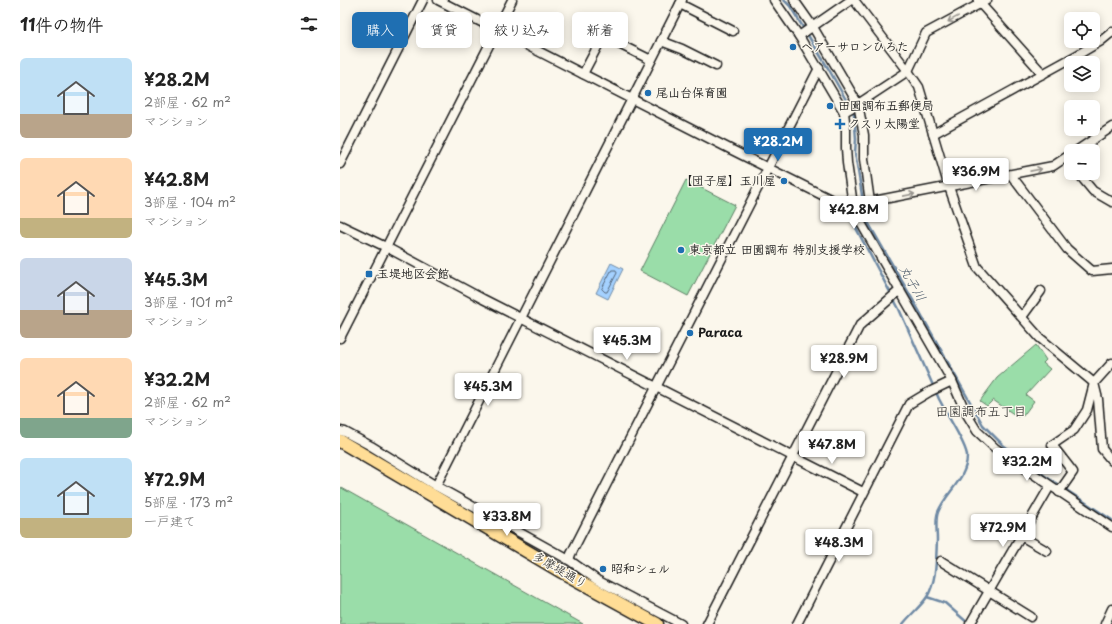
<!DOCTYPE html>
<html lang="ja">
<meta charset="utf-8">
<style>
body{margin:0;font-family:"Playpen Sans","Klee One",sans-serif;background:#f6f6f6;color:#222;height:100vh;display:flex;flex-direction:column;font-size:15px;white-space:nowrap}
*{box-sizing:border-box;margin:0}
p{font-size:13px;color:#767676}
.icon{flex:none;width:22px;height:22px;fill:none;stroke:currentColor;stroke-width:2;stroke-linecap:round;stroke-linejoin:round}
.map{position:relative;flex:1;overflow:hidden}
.sheet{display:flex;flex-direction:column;background:#fff;width:340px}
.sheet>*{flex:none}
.hud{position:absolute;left:12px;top:12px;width:380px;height:36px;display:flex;gap:8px}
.tools{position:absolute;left:724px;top:12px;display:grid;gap:8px}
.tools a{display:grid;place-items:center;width:36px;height:36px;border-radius:6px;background:#fff;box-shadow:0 2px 10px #0003;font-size:20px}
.price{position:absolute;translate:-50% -34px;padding:0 9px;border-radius:4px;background:#fff;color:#222;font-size:13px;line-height:26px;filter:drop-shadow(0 1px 2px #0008)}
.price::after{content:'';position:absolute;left:50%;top:24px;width:12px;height:9px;margin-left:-6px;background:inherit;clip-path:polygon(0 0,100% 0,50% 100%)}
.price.active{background:#1f6fb2;color:#fff}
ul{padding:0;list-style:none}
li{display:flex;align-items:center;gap:12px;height:100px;padding:0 20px}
li span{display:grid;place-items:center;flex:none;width:112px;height:80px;border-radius:6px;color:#555}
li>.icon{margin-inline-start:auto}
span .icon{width:48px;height:48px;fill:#fffc;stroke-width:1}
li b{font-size:17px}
h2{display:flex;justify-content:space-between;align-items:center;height:48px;padding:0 20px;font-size:17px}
.chip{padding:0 14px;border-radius:6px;background:#fff;box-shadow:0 2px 10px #0003;font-size:14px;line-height:36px}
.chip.active{background:#1f6fb2;color:#fff}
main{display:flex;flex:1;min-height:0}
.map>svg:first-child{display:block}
</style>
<main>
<section class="sheet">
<h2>11件の物件<svg class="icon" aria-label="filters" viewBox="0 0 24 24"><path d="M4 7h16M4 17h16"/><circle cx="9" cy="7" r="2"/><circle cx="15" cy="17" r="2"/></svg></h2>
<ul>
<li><span style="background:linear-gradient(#bfe0f5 70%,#b9a48a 0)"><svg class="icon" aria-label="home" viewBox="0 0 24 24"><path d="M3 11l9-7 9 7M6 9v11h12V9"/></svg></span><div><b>¥28.2M</b><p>2部屋 · 62 m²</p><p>マンション</p></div></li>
<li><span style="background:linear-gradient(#ffd9b3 75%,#c2b280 0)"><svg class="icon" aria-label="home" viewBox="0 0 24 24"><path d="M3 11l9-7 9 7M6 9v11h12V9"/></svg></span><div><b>¥42.8M</b><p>3部屋 · 104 m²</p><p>マンション</p></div></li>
<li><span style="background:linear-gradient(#c9d6e8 65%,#b9a48a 0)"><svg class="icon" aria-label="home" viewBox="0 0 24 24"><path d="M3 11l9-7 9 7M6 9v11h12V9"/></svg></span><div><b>¥45.3M</b><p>3部屋 · 101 m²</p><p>マンション</p></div></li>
<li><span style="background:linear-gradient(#ffd9b3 75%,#7fa58c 0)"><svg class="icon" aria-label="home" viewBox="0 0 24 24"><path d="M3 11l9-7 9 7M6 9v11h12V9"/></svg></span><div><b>¥32.2M</b><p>2部屋 · 62 m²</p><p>マンション</p></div></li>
<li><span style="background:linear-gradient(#bfe0f5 75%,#c2b280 0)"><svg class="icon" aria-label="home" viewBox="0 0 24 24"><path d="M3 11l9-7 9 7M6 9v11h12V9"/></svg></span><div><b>¥72.9M</b><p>5部屋 · 173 m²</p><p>一戸建て</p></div></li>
</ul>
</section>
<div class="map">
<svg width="772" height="624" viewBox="0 0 772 624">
<rect width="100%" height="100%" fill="#fbf7ec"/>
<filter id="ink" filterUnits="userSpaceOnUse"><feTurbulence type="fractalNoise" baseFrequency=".025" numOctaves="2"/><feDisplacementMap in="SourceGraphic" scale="8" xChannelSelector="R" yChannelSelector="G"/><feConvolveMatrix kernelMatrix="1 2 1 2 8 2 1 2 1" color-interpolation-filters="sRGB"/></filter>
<g filter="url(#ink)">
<g fill="#9adda9" stroke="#5b7c62">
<polygon points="346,180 395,205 348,296 300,271"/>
<polygon points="696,345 706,360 703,363 710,369 686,395 694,401 683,416 680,414 678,417 653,400 647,406 640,401 657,378"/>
<polygon points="0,487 243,624 0,624"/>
</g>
<polygon fill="#a4d1ff" stroke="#6e89a4" points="271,263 283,269 268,299 256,293"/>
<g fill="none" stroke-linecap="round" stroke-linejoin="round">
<polygon stroke="#526477" stroke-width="1" points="272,270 276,270 277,273 267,292 265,292 262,289"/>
<g stroke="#6e89a4" stroke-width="2.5">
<polyline points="444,0 450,6 488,68 514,114 516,139 515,153 526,219 578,309 643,425 663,445 705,476 772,520"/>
<polyline points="509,215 559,309 599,399 607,414"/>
<polyline points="587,597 605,603 629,624"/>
<path d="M563,624C570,615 581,606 587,597C597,581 596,557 597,540C597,531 595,520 598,512C606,492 627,479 627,456C627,447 612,423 607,414L628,407L632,408"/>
</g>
<defs>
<g id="street">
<polyline points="98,0 392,150 504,206 513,205 713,166 731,154"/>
<polyline points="434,0 459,36 504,112 506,130 506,148 507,163 513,205 518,218 612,381 626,413 637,431 655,448 772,527"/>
<polyline points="454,0 473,27 518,104 524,135 524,159 530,202"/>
<polyline points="514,0 568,71 579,87 609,187 637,267 700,338 754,383 758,399 762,449 772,461"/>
<polyline points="638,1 703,74"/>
<polyline points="340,4 393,31"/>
<polyline points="459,36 511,0"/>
<polyline points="321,41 342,49 376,66"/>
<polyline points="243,74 263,36 311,60"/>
<polyline points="504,112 518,104 568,71 586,33 647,0"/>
<polyline points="593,134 739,54 761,41 772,32"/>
<polyline points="736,151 772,127"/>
<polyline points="726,158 731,164"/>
<polyline points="0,164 83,0"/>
<polyline points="738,173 753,191 772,202"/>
<polyline points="671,175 727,249 752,271 772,269"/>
<polyline points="0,225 46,247 143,299 523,492"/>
<polyline points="682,317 701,291"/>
<polyline points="0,338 172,0"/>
<polyline points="0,431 5,432 31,446 96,486 229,560 257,580 341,624"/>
<polyline points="96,486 342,0"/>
<polyline points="719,492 733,472 712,445 734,430 747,410 754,383 772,363"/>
<polyline points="681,536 707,551"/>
<polyline points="229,560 231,554 479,68"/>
<polyline points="601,561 691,617"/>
<polyline points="367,624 520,325 560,290"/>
<polyline points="457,624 569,404 589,392 612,381"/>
<polyline points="630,624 710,486"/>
<polyline points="765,624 772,609"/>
</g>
<polyline id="primary" points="0,441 222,572 317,624"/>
</defs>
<use href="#street" stroke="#1c1c1c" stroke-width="11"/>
<use href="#primary" stroke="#1c1c1c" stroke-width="15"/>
<use href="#street" stroke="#fbf7ec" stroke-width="8"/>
<use href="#primary" stroke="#ffdd96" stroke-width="12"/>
</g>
<defs><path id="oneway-shaft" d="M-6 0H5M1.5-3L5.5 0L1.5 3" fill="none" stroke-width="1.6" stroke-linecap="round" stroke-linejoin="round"/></defs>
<g stroke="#97948e">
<use href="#oneway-shaft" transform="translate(613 19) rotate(151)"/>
<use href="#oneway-shaft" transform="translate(696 170) rotate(-11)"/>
<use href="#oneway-shaft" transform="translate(569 195) rotate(-11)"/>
</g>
</g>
<g fill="#1f6fb2" stroke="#fbf7ec" stroke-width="1.5">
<circle cx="453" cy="47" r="4"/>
<circle cx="308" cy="93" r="4"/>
<circle cx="490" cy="106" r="4"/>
<path d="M498 118h4v4h4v4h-4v4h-4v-4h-4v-4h4z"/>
<circle cx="444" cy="181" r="4"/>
<circle cx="341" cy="250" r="4"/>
<rect x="25" y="270" width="8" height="8" rx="2"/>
<circle cx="350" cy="333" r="4"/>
<circle cx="263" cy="569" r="4"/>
</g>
<g text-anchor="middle" stroke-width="3" stroke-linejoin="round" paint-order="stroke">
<g font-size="12" font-weight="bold" fill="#1c1c1c" stroke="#fbf7ec" text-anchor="start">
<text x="461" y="51">ヘアーサロンひろた</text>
<text x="316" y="97">尾山台保育園</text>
<text x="498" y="110">田園調布五郵便局</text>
<text x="508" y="128">クスリ太陽堂</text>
<text x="436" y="185" text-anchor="end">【団子屋】玉川屋</text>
<text x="349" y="254">東京都立 田園調布 特別支援学校</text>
<text x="37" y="278">玉堤地区会館</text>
<text x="358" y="337">Paraca</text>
<text x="271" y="573">昭和シェル</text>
</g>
<g font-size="12" fill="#1c1c1c" stroke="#fbf7ec">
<text transform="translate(220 570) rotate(30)" y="4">多摩堤通り</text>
</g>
<g font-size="13" font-style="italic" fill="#4c5b6b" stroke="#fbf7ec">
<text transform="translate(573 283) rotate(60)" y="5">丸子川</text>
</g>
<g font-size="13" fill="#1c1c1c" stroke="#fbf7ec">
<text x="641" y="416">田園調布五丁目</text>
</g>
</g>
</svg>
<div class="tools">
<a><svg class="icon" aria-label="locate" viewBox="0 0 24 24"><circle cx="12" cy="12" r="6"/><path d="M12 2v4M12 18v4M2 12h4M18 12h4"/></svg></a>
<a><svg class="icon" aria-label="layers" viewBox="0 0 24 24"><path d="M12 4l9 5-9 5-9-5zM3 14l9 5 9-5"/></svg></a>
<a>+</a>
<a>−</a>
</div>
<b class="price active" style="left:438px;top:162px">¥28.2M</b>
<b class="price" style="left:636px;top:192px">¥36.9M</b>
<b class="price" style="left:514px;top:230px">¥42.8M</b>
<b class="price" style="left:287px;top:361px">¥45.3M</b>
<b class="price" style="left:504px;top:379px">¥28.9M</b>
<b class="price" style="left:148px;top:407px">¥45.3M</b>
<b class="price" style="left:492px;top:465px">¥47.8M</b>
<b class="price" style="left:687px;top:482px">¥32.2M</b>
<b class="price" style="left:167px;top:537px">¥33.8M</b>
<b class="price" style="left:663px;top:548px">¥72.9M</b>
<b class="price" style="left:499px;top:563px">¥48.3M</b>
<div class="hud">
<a class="chip active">購入</a>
<a class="chip">賃貸</a>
<a class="chip">絞り込み</a>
<a class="chip">新着</a>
</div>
</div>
</main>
